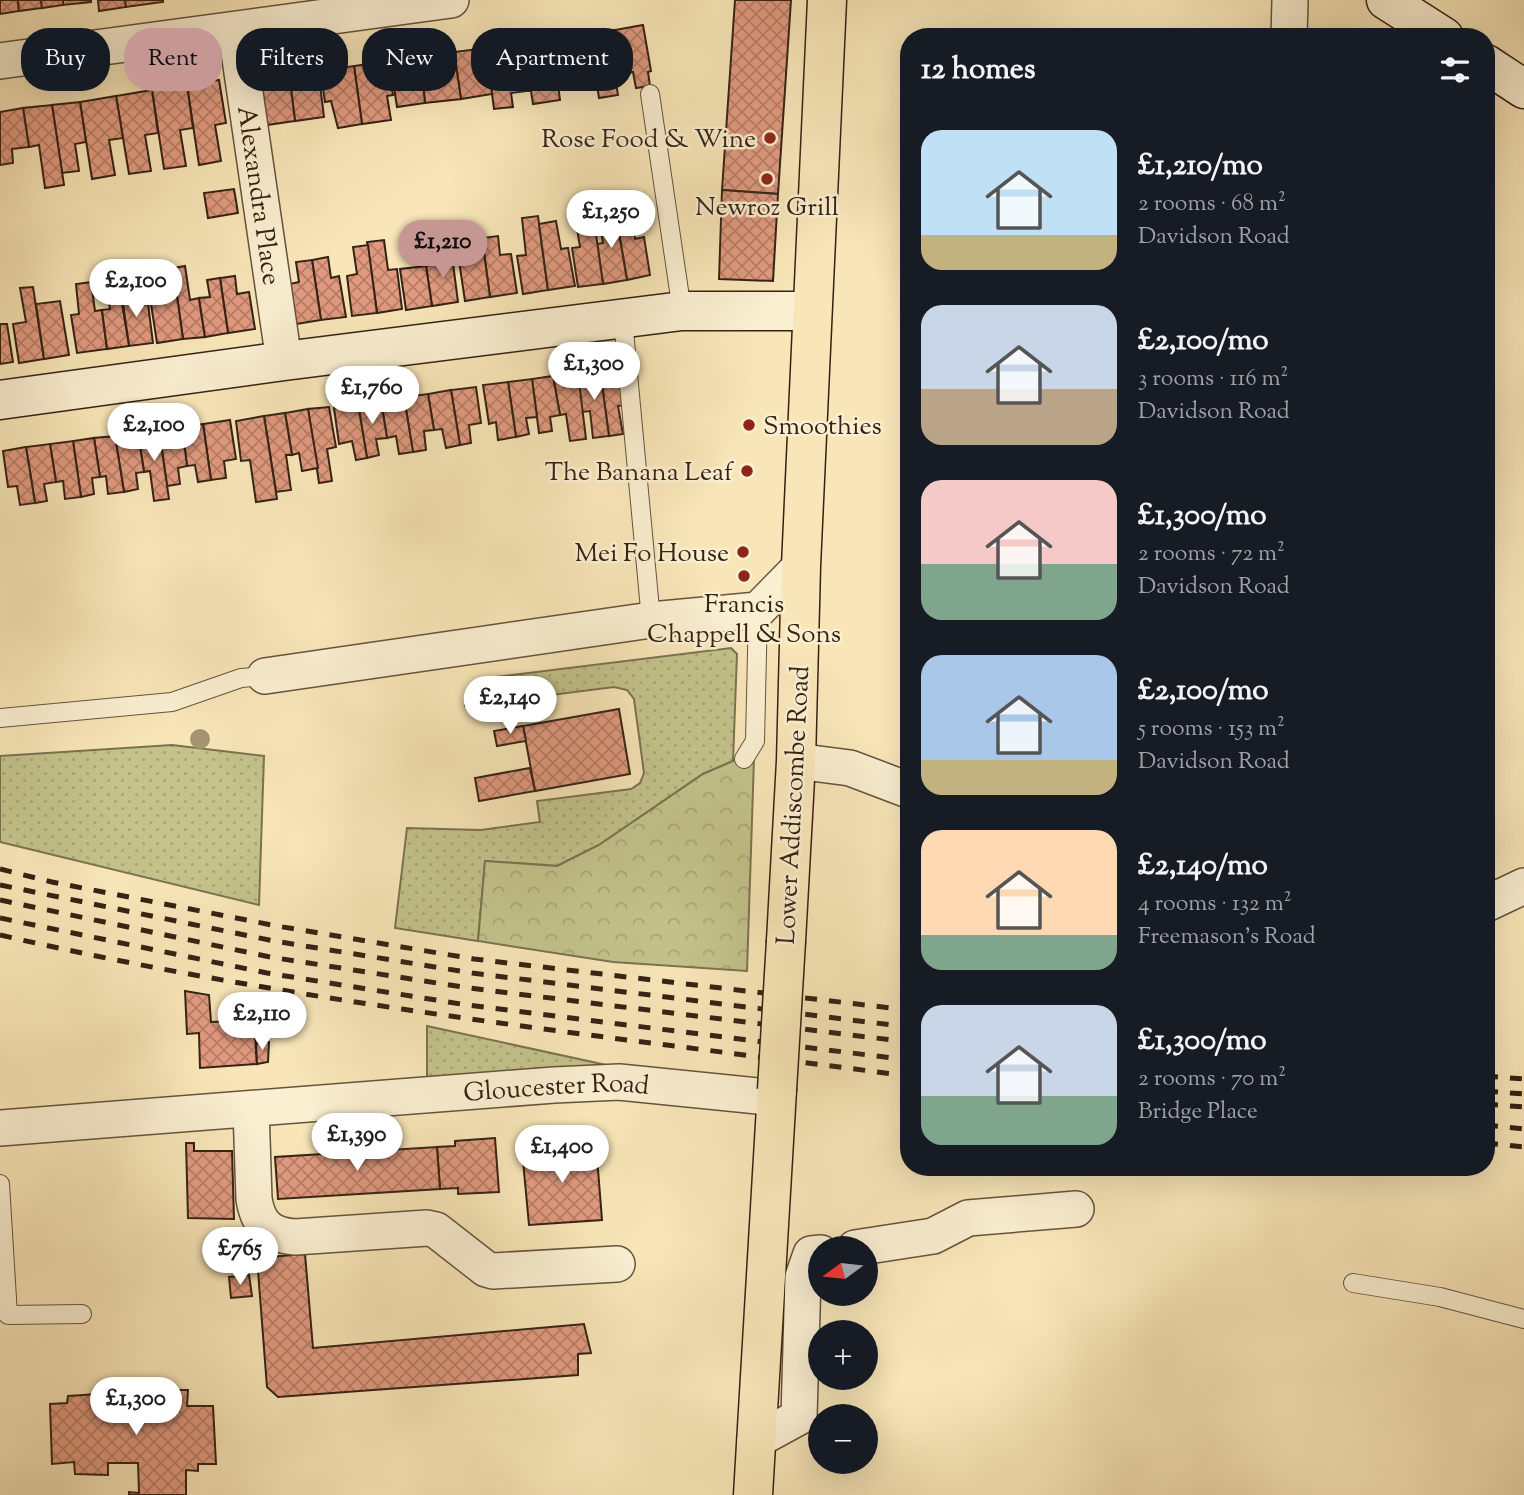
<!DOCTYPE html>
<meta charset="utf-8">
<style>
body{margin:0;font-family:"Sorts Mill Goudy",serif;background:#20242c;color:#f1f3f6;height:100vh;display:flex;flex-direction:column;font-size:26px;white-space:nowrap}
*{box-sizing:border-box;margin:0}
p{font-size:23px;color:#9ea1a6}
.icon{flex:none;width:38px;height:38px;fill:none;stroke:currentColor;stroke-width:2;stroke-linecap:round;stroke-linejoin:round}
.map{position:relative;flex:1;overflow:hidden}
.side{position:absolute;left:900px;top:28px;width:595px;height:1148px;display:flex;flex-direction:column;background:#171b24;border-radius:28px;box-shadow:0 7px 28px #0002}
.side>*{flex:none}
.banner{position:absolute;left:21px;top:28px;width:665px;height:63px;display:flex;gap:14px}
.needle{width:46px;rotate:255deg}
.buttons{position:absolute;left:808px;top:1236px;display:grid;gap:14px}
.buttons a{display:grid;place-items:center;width:70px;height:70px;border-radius:50%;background:#171b24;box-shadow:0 7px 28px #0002;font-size:35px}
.price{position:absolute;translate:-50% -60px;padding:0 16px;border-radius:24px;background:#fff;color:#222;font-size:23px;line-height:46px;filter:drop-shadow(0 2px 4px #0008)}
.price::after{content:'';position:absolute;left:50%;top:42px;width:21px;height:16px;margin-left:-10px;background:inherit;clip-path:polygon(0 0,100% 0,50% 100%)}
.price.selected{background:#c59692;color:#111}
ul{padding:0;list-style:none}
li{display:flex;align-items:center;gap:21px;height:175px;padding:0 21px}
li span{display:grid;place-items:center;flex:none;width:196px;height:140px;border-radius:21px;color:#555}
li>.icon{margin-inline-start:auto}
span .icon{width:84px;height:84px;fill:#fffc;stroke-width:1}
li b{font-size:30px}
h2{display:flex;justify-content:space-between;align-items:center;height:84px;padding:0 21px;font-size:30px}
.chip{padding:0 24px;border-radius:28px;background:#171b24;box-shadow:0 7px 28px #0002;font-size:24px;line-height:63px}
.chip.selected{background:#c59692;color:#111}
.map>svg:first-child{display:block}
</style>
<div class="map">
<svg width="1524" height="1495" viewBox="0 0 1524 1495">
<defs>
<pattern id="grass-dots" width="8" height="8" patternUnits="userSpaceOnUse" patternTransform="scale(1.75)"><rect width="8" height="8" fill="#c3c38b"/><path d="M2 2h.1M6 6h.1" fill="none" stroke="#a8a777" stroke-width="1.8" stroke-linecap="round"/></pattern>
<pattern id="forest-crowns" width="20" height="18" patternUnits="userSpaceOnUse" patternTransform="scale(1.75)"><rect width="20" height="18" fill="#c3c38b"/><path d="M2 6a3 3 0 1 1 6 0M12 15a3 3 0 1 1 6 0" fill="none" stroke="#a8a777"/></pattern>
<pattern id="building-cross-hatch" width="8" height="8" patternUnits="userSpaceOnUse" patternTransform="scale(1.75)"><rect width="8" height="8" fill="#e19a7f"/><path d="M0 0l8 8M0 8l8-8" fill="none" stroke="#b77d67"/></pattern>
</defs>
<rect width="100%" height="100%" fill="#f8e6b8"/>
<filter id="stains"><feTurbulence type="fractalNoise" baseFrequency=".00286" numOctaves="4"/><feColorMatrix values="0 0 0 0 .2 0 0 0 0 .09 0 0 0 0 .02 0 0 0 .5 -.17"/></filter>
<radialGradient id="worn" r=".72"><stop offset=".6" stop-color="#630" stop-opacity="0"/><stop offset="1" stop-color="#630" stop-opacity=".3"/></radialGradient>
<g fill="url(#grass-dots)" stroke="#7c7250" stroke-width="2">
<path d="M731,648L737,654L733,761L703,774L599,845L557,866L485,861L478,941L395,928L407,828L481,830L540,822L537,801L631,789L640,783L644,773L634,699L627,690L614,687L465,706C466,693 469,687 480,679Z"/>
<polygon points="172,745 264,756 259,905 0,842 0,756"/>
<polygon points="427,1026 611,1066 427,1079"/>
</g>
<polygon fill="url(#forest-crowns)" stroke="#7c7250" stroke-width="2" points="754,759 747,971 613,962 478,941 485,861 557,866 599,845 703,774 733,761"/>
<g fill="url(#building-cross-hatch)" stroke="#352214" stroke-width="2">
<polygon points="0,0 18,0 19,11 0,14"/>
<polygon points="18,0 41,0 42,8 19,11"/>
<polygon points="41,0 63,0 63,5 42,8"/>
<polygon points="63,0 91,0 91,2 63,5"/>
<polygon points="98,0 125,0 126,7 99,11"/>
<polygon points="125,0 163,0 163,2 126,7"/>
<polygon points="735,0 791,0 778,194 722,190"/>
<polygon points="643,25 651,71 648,72 650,86 636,88 633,72 624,74 615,30"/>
<polygon points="615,30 624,74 615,77 618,95 599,98 589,34"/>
<polygon points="589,34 595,80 558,85 552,39"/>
<polygon points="552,39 560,100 533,104 531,91 527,91 520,43"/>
<polygon points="520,43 527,91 511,93 513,107 494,109 486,48"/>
<polygon points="486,48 492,94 461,99 454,52"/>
<polygon points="454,52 461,99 425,103 420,57"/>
<polygon points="420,57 425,103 397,107 390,61"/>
<polygon points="382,62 383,75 389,74 393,95 387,96 391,120 362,124 354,66"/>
<polygon points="354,66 362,124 338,128 331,101 325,102 322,82 327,82 324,70"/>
<polygon points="318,69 324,117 295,121 289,73"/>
<polygon points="289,73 295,121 267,125 260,76"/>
<polygon points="219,80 226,123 215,125 221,161 199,165 187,85"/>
<polygon points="187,85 193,128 180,130 186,166 164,169 152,90"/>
<polygon points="152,90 158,133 145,135 151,171 129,174 116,96"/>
<polygon points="116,96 123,138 109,140 115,175 92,179 80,102"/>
<polygon points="80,102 86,142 75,144 79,171 62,173 52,105"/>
<polygon points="52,105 64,185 45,188 39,145 29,147 23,108"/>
<polygon points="23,108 29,147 12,149 13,163 0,165 0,112"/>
<polygon points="234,189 238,213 208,218 204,193"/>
<polygon points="722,190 778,194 773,281 719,279"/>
<polygon points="629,193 635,239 644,237 650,275 627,280 613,196"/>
<polygon points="615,210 627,280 603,284 597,244 603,243 598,213"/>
<polygon points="593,213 603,284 578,287 572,248 580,247 575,216"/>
<polygon points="538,216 548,290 523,294 517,256 526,255 522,218"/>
<polygon points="556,221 561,249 568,248 575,286 548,290 539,224"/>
<polygon points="498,236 500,255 511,254 517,293 490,297 482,238"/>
<polygon points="482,238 490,297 465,301 459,261 469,260 467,240"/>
<polygon points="384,240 388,270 397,269 402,309 377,313 367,242"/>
<polygon points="368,245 377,313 352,316 347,276 357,274 353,247"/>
<polygon points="451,248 458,302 432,306 426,266 439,264 437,250"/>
<polygon points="328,257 331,278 339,276 346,317 321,320 312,260"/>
<polygon points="312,260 321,320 296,324 290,284 299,282 296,262"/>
<polygon points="185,266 190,300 199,298 205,337 183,339 173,268"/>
<polygon points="426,266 432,306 406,310 400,269"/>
<polygon points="173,268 183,339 157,343 151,304 164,302 159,270"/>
<polygon points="235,276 237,294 249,292 255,329 228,333 220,278"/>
<polygon points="220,278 228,333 205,337 199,298 210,297 207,280"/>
<polygon points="91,282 95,311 102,310 107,349 77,353 71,315 79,314 76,284"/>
<polygon points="33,287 44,359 19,363 13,324 26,322 20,288"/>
<polygon points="135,288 138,306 148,304 153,343 129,346 121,290"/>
<polygon points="120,291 129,346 107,349 102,310 110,309 107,293"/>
<polygon points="60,301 69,355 44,359 36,304"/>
<polygon points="0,324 7,324 13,362 0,364"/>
<polygon points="624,368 630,404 618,406 623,434 609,436 600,370"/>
<polygon points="600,370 609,436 593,438 590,411 582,412 578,373"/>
<polygon points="578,373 586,439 570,441 566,414 560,415 553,376"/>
<polygon points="553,376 560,415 550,417 552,431 539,433 532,379"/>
<polygon points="532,379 537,417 526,418 529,434 516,437 508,382"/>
<polygon points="508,382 516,437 498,440 496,422 489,424 483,385"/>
<polygon points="476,387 481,423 469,425 471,443 460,445 451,390"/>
<polygon points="451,390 460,445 446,448 442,429 434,430 428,394"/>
<polygon points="428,394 434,430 424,431 426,450 413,452 404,397"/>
<polygon points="404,397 413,452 399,454 396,436 387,438 381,401"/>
<polygon points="381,401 387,438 376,439 379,455 367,458 358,404"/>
<polygon points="358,404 367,458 356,460 352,441 339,444 334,408"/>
<polygon points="329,407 336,447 327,449 332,481 319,483 308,409"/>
<polygon points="308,409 318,468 302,471 299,453 292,455 285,413"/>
<polygon points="285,413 292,455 286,455 291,490 276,492 264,416"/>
<polygon points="264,416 277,499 256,502 250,460 241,461 236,421"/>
<polygon points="230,420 236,459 224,461 226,478 211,480 203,424"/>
<polygon points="203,424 211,480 198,482 195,465 187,466 182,426"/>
<polygon points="182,426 187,466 178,468 180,484 167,486 159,430"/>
<polygon points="159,430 169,499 154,501 150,471 144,472 138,433"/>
<polygon points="138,433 144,472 136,473 138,489 124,492 115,436"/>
<polygon points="115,436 124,492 108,494 106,476 100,477 94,438"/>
<polygon points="94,438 100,477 92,478 94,494 81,497 73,441"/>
<polygon points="73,441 81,497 65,499 63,481 56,482 50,444"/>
<polygon points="50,444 56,482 44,484 47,501 35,503 26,447"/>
<polygon points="26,447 35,503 20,505 17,486 8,487 3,451"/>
<polygon points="619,709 630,774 535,791 523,726"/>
<polygon points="523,726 526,741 497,746 494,731"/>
<polygon points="530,768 535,791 479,801 475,778"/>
<polygon points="185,991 209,995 211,1022 254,1020 257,1064 200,1068 199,1033 187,1034"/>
<polygon points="269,1042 268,1062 257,1064 256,1043"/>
<polygon points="495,1138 499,1192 458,1194 458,1188 440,1189 437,1147 455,1146 455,1141"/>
<polygon points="186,1143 194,1143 194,1151 232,1151 234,1219 188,1218"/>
<polygon points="596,1144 602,1220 529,1225 522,1150"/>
<polygon points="437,1147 440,1189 278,1199 275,1157"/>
<polygon points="305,1254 313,1348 584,1324 591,1353 578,1354 578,1375 278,1397 267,1387 257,1258"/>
<polygon points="249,1275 252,1296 231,1298 229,1277"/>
<polygon points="114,1390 188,1390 187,1406 213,1406 216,1464 198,1464 198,1471 186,1470 186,1495 129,1495 129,1492 139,1493 138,1463 108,1463 108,1475 75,1474 74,1462 52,1464 50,1404 67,1403 68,1396 98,1394 99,1407 115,1405"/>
</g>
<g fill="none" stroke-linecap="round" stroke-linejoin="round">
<defs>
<g id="lane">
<polyline points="650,94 682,311"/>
<polyline points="623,320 651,620"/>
<polyline points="0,718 172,702 241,678 265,676"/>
<polyline points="744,759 755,741 758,610"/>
<polyline points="0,1184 8,1315 82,1314"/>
<polyline points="1353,1283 1440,1297 1524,1319"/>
</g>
<g id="street">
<path id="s1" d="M236,31L284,361"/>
<polyline points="1289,37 1290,0"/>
<polyline points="0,61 451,0"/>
<polyline points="265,676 651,620 758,610 801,566"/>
<polyline points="796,761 850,768 908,790"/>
<polyline points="1486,904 1524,886"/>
<path d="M251,1109L254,1199C258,1224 269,1235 295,1237L427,1228L436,1230L486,1269L493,1271L617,1264"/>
<path id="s2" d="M0,1128L554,1085L619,1082L777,1098"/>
<polyline points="855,1248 933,1236 968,1218 1076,1209"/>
<polyline points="755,1441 799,1417 803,1277 811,1254 821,1253"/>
</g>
<g id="secondary">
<polyline points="1386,0 1444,37"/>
<polyline points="1486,64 1524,89"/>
<polyline points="0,400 284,361 682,311 812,311"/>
</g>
<g id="primary">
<polyline points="786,941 796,761 801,566 827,0"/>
<polyline points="753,1495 777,1090"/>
</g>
</defs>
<use href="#lane" stroke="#66533d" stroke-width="20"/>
<use href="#street" stroke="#66533d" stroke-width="38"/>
<use href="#secondary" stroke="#352214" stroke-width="41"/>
<use href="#primary" stroke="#352214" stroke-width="41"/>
<use href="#lane" stroke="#faefd1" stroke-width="18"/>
<use href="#street" stroke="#faefd1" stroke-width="35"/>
<use href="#secondary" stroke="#faefd1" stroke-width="38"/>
<use href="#primary" stroke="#f8e6b8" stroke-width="38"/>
<g stroke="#352214" stroke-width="5" stroke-dasharray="12 12" stroke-linecap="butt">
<polyline points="0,869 52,882 277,926 474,959 908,1010"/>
<polyline points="0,885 274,941 472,973 908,1027"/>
<polyline points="0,900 270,957 469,988 908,1042"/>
<polyline points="0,918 267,973 467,1005 908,1060"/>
<path d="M0,935C299,1004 605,1036 908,1076"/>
<polyline points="1486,1076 1524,1079"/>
<polyline points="1486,1091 1524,1094"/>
<polyline points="1486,1104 1524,1107"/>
<polyline points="1486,1125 1524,1129"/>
<polyline points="1486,1143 1524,1147"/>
</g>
<defs>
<polyline id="primary-bridge" points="777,1090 786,941"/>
</defs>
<use href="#primary-bridge" stroke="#352214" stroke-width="41" stroke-linecap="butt"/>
<use href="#primary-bridge" stroke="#f8e6b8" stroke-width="38"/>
</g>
<circle fill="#a49572" cx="200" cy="739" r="10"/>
<g fill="#8f2418" stroke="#faefd1" stroke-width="2.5">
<circle cx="770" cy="138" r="7"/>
<circle cx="767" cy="179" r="7"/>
<circle cx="749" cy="425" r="7"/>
<circle cx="747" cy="471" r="7"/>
<circle cx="743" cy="552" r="7"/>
<circle cx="744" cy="576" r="7"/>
</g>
<g text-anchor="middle" stroke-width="5" stroke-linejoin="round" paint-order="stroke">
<g font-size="26" fill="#352214" stroke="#faefd1" text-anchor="end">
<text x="756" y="147">Rose Food &amp; Wine</text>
<text x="767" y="215" text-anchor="middle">Newroz Grill</text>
<text x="763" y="434" text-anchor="start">Smoothies</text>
<text x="733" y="480">The Banana Leaf</text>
<text x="729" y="561">Mei Fo House</text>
<text x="744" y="612" text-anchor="middle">Francis<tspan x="744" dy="30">Chappell &amp; Sons</tspan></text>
</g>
<g font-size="26" fill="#352214" stroke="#faefd1">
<text dy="9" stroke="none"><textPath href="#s1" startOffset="166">Alexandra Place</textPath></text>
<text transform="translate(792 805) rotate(-87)" y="9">Lower Addiscombe Road</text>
<text dy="9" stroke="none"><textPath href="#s2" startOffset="558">Gloucester Road</textPath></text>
</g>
</g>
<rect width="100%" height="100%" filter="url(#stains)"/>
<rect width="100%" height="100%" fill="url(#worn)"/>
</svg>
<div class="buttons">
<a><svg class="needle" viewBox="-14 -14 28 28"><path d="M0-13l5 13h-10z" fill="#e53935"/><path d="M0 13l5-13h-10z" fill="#9ea1a6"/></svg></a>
<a>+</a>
<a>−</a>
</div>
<b class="price" style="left:611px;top:250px">£1,250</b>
<b class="price selected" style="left:443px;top:280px">£1,210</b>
<b class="price" style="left:136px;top:319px">£2,100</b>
<b class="price" style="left:594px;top:402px">£1,300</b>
<b class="price" style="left:372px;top:426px">£1,760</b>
<b class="price" style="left:154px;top:463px">£2,100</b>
<b class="price" style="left:510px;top:736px">£2,140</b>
<b class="price" style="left:262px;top:1052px">£2,110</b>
<b class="price" style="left:357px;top:1173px">£1,390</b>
<b class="price" style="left:562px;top:1185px">£1,400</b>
<b class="price" style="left:240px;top:1287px">£765</b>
<b class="price" style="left:136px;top:1437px">£1,300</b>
<div class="banner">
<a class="chip">Buy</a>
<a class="chip selected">Rent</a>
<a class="chip">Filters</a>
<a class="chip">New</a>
<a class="chip">Apartment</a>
</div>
<section class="side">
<h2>12 homes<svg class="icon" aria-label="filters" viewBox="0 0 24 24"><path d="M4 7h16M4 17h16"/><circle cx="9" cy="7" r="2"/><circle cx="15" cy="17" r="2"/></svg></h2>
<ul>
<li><span style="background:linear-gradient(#bfe0f5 75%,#c2b280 0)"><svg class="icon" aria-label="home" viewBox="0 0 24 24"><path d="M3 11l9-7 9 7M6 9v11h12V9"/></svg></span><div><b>£1,210/mo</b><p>2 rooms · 68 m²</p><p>Davidson Road</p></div></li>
<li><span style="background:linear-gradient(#c9d6e8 60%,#b9a48a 0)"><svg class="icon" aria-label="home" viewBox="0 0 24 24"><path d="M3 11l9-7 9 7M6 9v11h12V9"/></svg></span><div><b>£2,100/mo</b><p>3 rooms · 116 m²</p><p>Davidson Road</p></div></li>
<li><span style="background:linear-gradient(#f6c9c9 60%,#7fa58c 0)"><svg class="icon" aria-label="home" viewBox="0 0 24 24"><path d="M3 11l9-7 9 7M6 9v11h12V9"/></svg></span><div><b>£1,300/mo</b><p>2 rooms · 72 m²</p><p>Davidson Road</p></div></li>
<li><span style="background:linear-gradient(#a9c7e8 75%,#c2b280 0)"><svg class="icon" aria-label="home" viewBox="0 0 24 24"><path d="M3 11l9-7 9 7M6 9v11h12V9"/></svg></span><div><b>£2,100/mo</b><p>5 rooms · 153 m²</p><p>Davidson Road</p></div></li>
<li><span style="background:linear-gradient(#ffd9b3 75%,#7fa58c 0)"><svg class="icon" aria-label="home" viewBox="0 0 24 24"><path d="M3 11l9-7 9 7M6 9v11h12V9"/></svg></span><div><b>£2,140/mo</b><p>4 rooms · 132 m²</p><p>Freemason's Road</p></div></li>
<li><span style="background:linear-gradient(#c9d6e8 65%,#7fa58c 0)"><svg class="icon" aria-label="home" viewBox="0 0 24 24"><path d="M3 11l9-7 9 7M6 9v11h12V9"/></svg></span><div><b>£1,300/mo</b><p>2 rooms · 70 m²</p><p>Bridge Place</p></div></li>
</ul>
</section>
</div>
